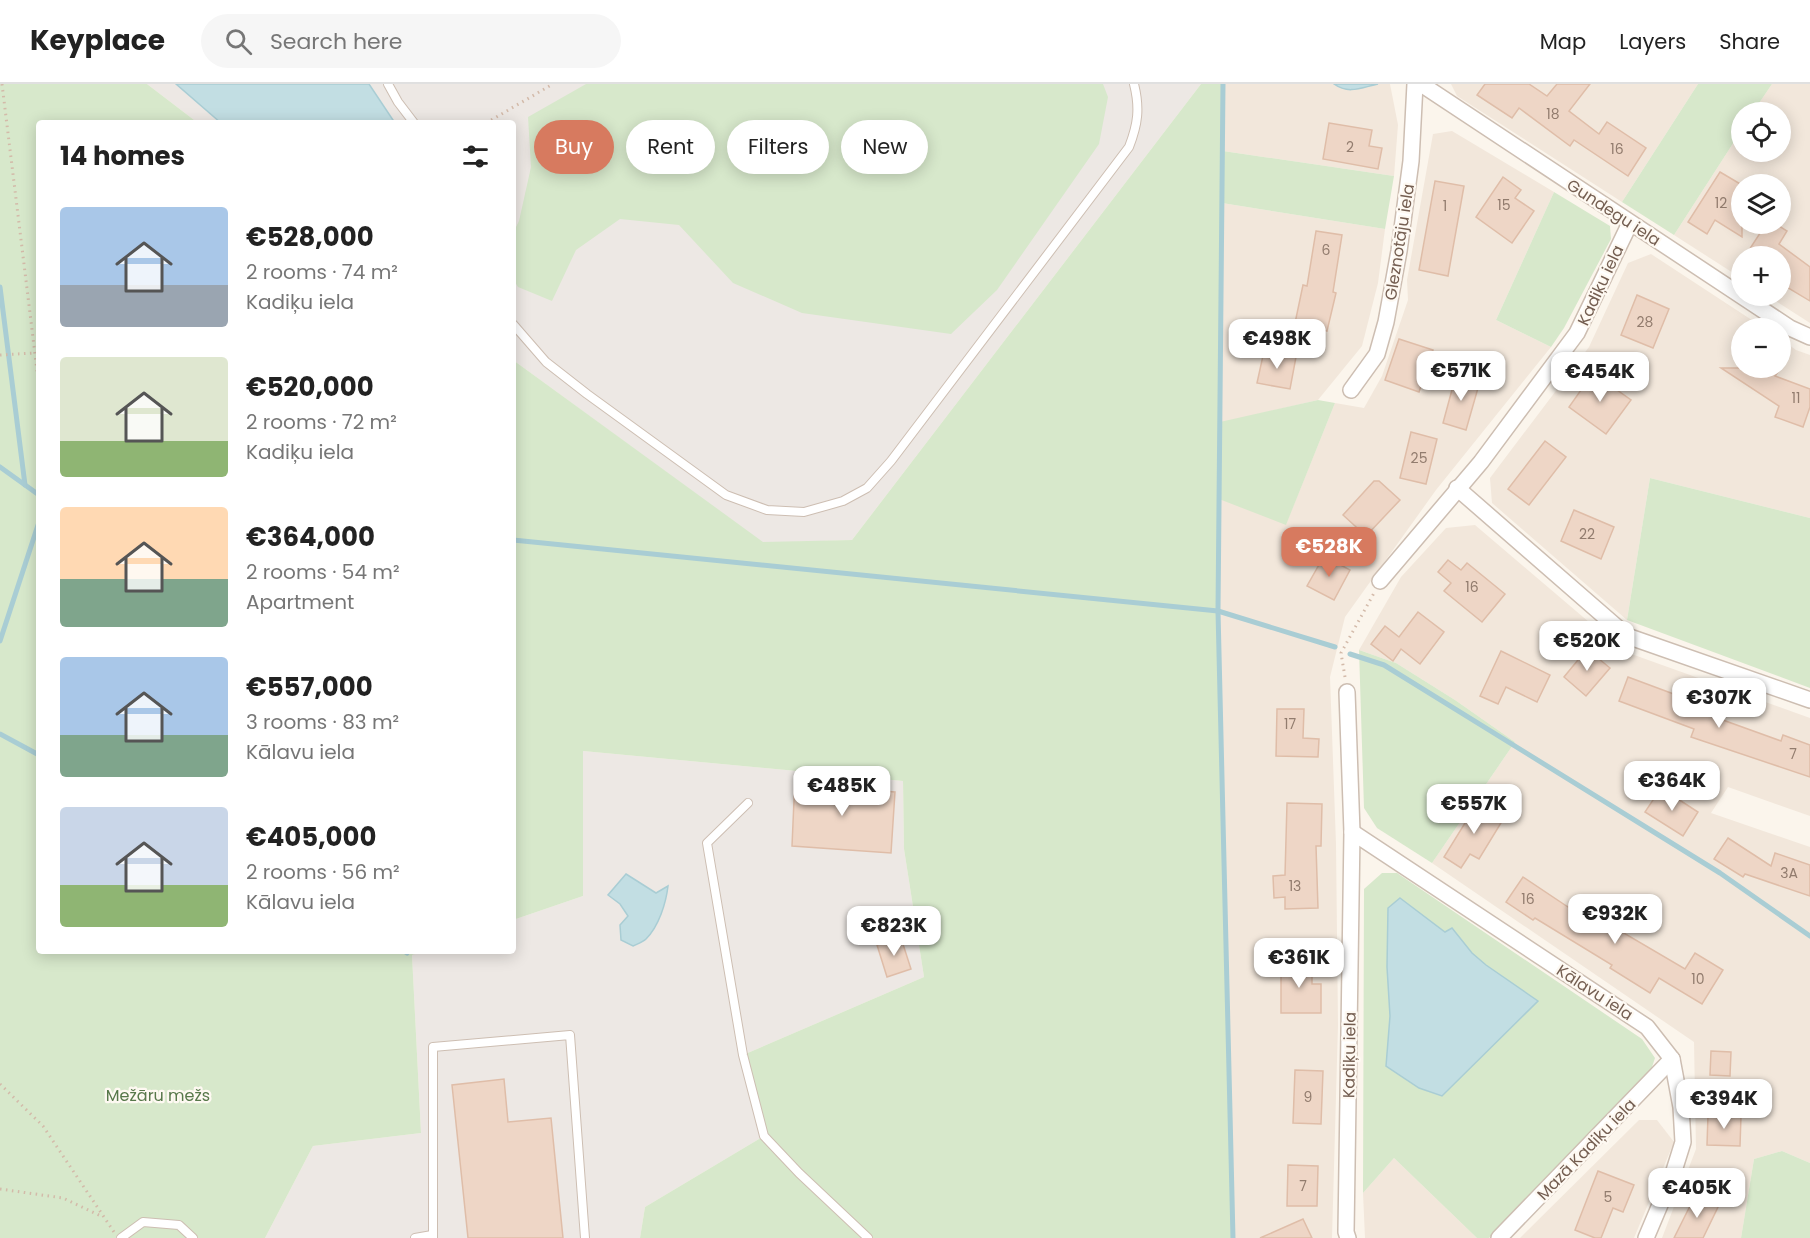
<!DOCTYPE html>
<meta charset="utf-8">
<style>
body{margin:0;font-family:Poppins,sans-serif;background:#f6f6f6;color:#222;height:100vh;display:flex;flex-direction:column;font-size:22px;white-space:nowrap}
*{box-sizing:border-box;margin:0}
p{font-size:20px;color:#767676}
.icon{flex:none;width:33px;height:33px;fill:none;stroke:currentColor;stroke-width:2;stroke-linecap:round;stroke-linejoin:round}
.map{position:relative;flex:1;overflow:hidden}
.panel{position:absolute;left:36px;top:36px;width:480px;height:834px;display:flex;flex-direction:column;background:#fff;border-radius:6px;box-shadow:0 3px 15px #0003}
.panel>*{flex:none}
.top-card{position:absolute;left:534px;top:36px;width:570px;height:54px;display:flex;gap:12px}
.controls{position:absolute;left:1731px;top:18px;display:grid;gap:12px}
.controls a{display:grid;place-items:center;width:60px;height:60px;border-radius:50%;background:#fff;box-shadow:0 3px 15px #0003;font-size:30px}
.price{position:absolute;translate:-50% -51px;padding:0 14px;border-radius:12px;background:#fff;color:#222;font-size:20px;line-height:39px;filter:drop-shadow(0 2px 3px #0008)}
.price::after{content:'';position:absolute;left:50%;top:36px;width:18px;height:14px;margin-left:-9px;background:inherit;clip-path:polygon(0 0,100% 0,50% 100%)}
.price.on{background:#d77a5f;color:#fff}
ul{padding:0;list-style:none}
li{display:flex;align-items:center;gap:18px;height:150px;padding:0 24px}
li span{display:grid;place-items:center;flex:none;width:168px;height:120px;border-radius:6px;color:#555}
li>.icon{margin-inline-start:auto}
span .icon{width:72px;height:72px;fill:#fffc;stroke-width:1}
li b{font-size:26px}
h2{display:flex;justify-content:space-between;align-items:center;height:72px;padding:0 24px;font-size:26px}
.pill{padding:0 21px;border-radius:27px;background:#fff;box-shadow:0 3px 15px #0003;font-size:21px;line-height:54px}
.pill.on{background:#d77a5f;color:#fff}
header{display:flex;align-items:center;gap:36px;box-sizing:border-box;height:84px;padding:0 30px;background:#fff;border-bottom:2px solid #e0e0e0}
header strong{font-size:28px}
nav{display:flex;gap:33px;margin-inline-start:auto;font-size:21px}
.search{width:420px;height:54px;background:#f6f6f6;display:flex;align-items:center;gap:15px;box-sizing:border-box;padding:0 21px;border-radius:33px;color:#767676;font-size:22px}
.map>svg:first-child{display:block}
</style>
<header>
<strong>Keyplace</strong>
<div class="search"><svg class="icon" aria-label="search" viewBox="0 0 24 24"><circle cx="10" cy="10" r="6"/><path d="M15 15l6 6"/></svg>Search here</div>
<nav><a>Map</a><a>Layers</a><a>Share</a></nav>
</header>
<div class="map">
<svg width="1810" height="1154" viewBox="0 0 1810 1154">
<rect width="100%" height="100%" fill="#fbf5ec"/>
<g fill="#f2e7db" fill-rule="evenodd">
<polygon points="1223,0 1390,0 1398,41 1394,92 1223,67"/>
<polygon points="1451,0 1698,0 1622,118 1457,12"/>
<path d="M1772,0H1810V239L1768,212H1780V172H1742L1741,194L1674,151L1741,47L1742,68H1780V28H1753ZM1742,100H1780V140H1742Z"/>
<polygon points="1452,47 1554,108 1496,236 1551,263 1436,406 1345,533 1330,593 1336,760 1338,941 1332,1154 1233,1154 1218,527 1219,414 1286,440 1335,319 1364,324 1382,292 1408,216 1407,196 1433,50"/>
<polygon points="1222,119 1385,145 1378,199 1362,262 1318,316 1220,339"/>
<polygon points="1651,170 1764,244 1742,244 1742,284 1780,284 1781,255 1796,266 1810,271 1810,434 1650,394 1627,536 1492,419 1490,394 1589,263 1628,179"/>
<polygon points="1475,441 1623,567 1810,634 1810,732 1728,703 1711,729 1810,763 1810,1079 1782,1067 1754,1075 1741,1154 1662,1154 1696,1065 1694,958 1432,779 1515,658 1455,616 1396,579 1359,566 1401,493 1446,444"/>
<polygon points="1639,1036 1657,1036 1674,1058 1634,1154 1520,1154"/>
<polygon points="1394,1074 1477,1154 1365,1154 1363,1109"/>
</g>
<g fill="#ede8e4">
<polygon points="147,0 1201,0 852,456 763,459 513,276 513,39 198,39"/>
<polygon points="583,667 903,697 904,765 924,893 743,971 764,1052 645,1123 640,1154 265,1154 313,1062 421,1049 412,871 423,867 513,867 513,836 583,812"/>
</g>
<g fill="#d7e8cb">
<polygon points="0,0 147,0 198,39 39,39 39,867 423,867 412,871 421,1049 313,1062 265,1154 0,1154"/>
<polygon points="586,0 1103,0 1108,13 1099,60 997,206 951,250 802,229 733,199 679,141 620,135 576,166 552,217 518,203 513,195 513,149 519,137 531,83 528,33"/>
<polygon points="1201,0 1223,0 1223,67 1394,92 1385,145 1222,119 1220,338 1318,316 1335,319 1286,441 1219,415 1218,527 1233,1154 640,1154 645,1123 764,1052 743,971 924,893 904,765 903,697 583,667 583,812 513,836 513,276 763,458 852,456"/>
<polygon points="1698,0 1772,0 1753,28 1742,28 1741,47 1674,151 1622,118"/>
<polygon points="1554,108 1610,142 1611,155 1564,244 1551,263 1496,236"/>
<polygon points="1650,394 1810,434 1810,604 1627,536"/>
<polygon points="1359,566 1396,579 1455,616 1515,658 1432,779 1377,744 1364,724"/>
<polygon points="1382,789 1397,789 1642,955 1655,974 1650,989 1489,1154 1477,1154 1394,1074 1363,1109 1364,805"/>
<polygon points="1782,1067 1810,1079 1810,1154 1741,1154 1754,1075"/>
</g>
<g fill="#c2dee3" stroke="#a9cdd4" stroke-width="1.5">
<polygon points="176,0 369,0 395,39 221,39"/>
<path d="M1334,0H1378C1363,3 1349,11 1334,0Z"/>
<path d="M626,790L656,809L668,802C666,819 659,842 646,855C643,858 637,860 633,862L621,856L620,841L628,832L620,820L608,811Z"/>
<polygon points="1400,814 1445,848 1452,844 1472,869 1486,881 1538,917 1442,1012 1419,1004 1386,982 1390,932 1387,883 1388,824"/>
</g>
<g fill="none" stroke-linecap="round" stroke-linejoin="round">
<g stroke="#a9cdd4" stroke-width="5">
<polyline points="1223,0 1218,527 1233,1154"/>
<polyline points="0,203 25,401"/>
<polyline points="0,383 39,411"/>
<polyline points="513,456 1218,527 1335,563"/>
<polyline points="0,557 39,438"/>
<polyline points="1350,570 1384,581 1720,789 1810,852"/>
<polyline points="0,650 39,671"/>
<polyline points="404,867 407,869"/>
</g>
</g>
<g fill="#eed6c6" stroke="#dfbda8" stroke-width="1.5">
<polygon points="1485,0 1529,0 1547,12 1557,0 1590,0 1569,27 1599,50 1607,38 1646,64 1628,92 1574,56 1570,62 1519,24 1512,34 1477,11"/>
<polygon points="1329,39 1372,46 1369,62 1382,64 1378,85 1323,75"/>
<polygon points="1720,88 1742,101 1742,153 1715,136 1707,150 1688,138"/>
<polygon points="1503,93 1521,106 1515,114 1534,127 1512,159 1476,133"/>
<polygon points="1435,97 1464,102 1448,192 1419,186"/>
<polygon points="1766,140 1776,140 1787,147 1779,160 1810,183 1810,217 1780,199 1780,172 1759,172 1749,166"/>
<polygon points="1316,147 1342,151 1333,208 1336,209 1327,247 1295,239 1303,201 1307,202"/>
<polygon points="1637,211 1669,225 1653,264 1621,251"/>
<polygon points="1399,255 1433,266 1419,308 1385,296"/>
<polygon points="1264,267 1296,273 1290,305 1257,299"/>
<polygon points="1721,284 1781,284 1775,292 1810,305 1810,323 1803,343 1775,333 1779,322"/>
<polygon points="1593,289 1631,316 1606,350 1569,323"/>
<polygon points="1456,291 1480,297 1466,346 1443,339"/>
<polygon points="1411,348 1437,355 1426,400 1400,394"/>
<polygon points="1545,357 1566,373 1529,421 1508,405"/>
<polygon points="1374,397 1379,397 1400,416 1366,452 1343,431"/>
<polygon points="1574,426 1614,443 1601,475 1561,457"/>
<polygon points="1324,472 1350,486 1334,516 1307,502"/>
<polygon points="1448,476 1461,486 1467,479 1505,510 1482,538 1444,507 1451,499 1438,488"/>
<polygon points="1418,528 1444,548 1420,580 1401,565 1393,577 1371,560 1385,542 1399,553"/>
<polygon points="1587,565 1610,584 1586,612 1564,593"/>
<polygon points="1501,567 1550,591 1537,618 1506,603 1498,620 1480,612"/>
<polygon points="1628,593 1687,615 1684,622 1781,657 1783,651 1810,661 1810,693 1691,653 1694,645 1619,617"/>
<polygon points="1277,625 1304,625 1303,654 1319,655 1318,673 1276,672"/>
<polygon points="795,693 857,699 856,705 895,708 891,769 792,762"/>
<polygon points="1661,704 1698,728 1683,752 1645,728"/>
<polygon points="1478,718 1504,734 1479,775 1470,770 1461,784 1444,773"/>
<polygon points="1287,719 1322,720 1321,762 1316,762 1318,824 1285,825 1285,813 1274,814 1273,792 1285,791"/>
<polygon points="1728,754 1771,782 1775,769 1810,781 1810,812 1745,790 1743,793 1714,775"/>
<polygon points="1523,793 1568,823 1571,818 1685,885 1695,869 1723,886 1702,920 1659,894 1650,909 1610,884 1612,881 1535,834 1533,836 1506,818"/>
<polygon points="901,854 911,885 887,893 877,861"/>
<polygon points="1281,877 1312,877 1312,900 1321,900 1321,929 1281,929"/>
<polygon points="1711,967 1731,968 1730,992 1710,991"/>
<polygon points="1295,986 1323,987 1321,1040 1293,1039"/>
<polygon points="504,995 508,1038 551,1034 563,1154 468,1154 452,1001"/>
<polygon points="1708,1031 1741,1032 1740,1062 1707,1061"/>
<polygon points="1288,1081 1318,1082 1317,1122 1287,1122"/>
<polygon points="1598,1087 1634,1101 1623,1128 1613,1124 1601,1154 1595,1154 1575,1146"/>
<polygon points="1696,1110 1719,1121 1703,1154 1674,1154"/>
<polygon points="1303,1135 1312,1154 1260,1154"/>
</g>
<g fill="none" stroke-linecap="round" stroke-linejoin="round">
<defs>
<g id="service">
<polyline points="388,0 398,18 414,39"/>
<path d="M513,240L546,278L587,310L726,411L767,426L804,428L843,417L867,404L891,377L1129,63C1138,40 1140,24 1134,0"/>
<polyline points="748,719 707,759 743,971 764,1052 799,1089 868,1154"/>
<polyline points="121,1154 143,1138 179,1141 193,1154"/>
<polyline points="415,1154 432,1151"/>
<polyline points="433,1154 433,963 570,951 585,1154"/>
</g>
<g id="minor">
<polyline points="1421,0 1790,244 1810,253"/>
<polyline points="1351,306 1377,270 1386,238 1399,167 1411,77 1415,0"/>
<polyline points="1457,404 1627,552 1810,616"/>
<polyline points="1380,497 1481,378 1577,249 1630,139"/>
<polyline points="1347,608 1352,748 1346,1148 1348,1154"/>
<polyline points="1352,748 1647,943 1672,975 1681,1023 1683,1058 1673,1090 1646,1154"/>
<polyline points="1499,1154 1672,975"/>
</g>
</defs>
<use href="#service" stroke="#cdbeb2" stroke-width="10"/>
<use href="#minor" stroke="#cdbeb2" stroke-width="18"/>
<g stroke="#d3baa9" stroke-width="3" stroke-dasharray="1.5 4.5" stroke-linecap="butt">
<polyline points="2,0 39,303"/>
<polyline points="486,39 553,0"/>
<polyline points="0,271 34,269"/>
<polyline points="1345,593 1341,569 1374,509"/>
<polyline points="0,1000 43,1042 114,1148"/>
<polyline points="0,1105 63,1114 103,1133"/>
</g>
<use href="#service" stroke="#fff" stroke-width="8"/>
<use href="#minor" stroke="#fff" stroke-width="15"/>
</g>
<g text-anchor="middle" stroke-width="4.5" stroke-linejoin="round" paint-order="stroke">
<g font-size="14" fill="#927c6e">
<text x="1553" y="35">18</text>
<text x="1350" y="68">2</text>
<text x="1617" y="70">16</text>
<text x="1721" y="124">12</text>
<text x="1504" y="126">15</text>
<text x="1445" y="127">1</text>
<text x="1326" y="171">6</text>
<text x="1645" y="243">28</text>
<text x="1796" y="319">11</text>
<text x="1419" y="379">25</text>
<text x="1587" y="455">22</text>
<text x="1472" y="508">16</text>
<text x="1290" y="645">17</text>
<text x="1793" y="675">7</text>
<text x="1789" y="794">3A</text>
<text x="1295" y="807">13</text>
<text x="1528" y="820">16</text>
<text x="1698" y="900">10</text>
<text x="1308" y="1018">9</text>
<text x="1303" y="1107">7</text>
<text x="1608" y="1118">5</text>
</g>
<g font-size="16" fill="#745e51" stroke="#fef9f2">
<text transform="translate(1614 128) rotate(33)" y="6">Gundegu iela</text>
<text transform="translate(1399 158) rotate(-81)" y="6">Gleznotāju iela</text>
<text transform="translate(1600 201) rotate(-65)" y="6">Kadiķu iela</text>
<text transform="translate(1595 908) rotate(33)" y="6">Kālavu iela</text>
<text transform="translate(1349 971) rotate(-89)" y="6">Kadiķu iela</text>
<text transform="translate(1586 1065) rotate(-46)" y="6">Mazā Kadiķu iela</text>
</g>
<g font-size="16" fill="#57784a" stroke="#fef9f2">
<text x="158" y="1017">Mežāru mežs</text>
</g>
</g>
</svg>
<div class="controls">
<a><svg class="icon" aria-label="locate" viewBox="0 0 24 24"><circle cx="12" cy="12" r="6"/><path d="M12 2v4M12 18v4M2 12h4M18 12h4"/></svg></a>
<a><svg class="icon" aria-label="layers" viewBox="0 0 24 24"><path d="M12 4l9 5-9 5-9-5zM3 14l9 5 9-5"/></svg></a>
<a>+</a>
<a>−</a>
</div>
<b class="price" style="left:1277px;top:286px">€498K</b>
<b class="price" style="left:1461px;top:318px">€571K</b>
<b class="price" style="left:1600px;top:319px">€454K</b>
<b class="price on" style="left:1329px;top:494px">€528K</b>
<b class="price" style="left:1587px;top:588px">€520K</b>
<b class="price" style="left:1719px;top:645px">€307K</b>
<b class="price" style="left:1672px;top:728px">€364K</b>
<b class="price" style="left:842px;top:733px">€485K</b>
<b class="price" style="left:1474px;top:751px">€557K</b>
<b class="price" style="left:1615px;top:861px">€932K</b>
<b class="price" style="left:894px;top:873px">€823K</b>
<b class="price" style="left:1299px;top:905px">€361K</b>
<b class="price" style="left:1724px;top:1046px">€394K</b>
<b class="price" style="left:1697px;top:1135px">€405K</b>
<div class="top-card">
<a class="pill on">Buy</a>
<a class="pill">Rent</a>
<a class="pill">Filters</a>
<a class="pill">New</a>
</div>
<section class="panel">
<h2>14 homes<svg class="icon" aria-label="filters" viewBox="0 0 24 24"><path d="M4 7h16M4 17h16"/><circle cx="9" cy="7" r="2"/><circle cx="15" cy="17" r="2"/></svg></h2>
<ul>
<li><span style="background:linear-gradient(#a9c7e8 65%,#9aa5b1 0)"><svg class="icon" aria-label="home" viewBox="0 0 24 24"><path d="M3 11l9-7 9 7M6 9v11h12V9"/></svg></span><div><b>€528,000</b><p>2 rooms · 74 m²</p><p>Kadiķu iela</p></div></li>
<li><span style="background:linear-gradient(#dfe7d0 70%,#8fb573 0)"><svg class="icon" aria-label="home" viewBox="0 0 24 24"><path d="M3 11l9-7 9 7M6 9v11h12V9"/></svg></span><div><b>€520,000</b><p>2 rooms · 72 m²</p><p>Kadiķu iela</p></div></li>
<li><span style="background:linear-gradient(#ffd9b3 60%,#7fa58c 0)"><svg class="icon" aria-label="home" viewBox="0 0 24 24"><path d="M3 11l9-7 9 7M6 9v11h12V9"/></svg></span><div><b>€364,000</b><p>2 rooms · 54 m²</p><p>Apartment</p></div></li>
<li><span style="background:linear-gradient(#a9c7e8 65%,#7fa58c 0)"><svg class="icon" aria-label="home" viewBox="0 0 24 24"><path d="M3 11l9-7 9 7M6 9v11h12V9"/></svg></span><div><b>€557,000</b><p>3 rooms · 83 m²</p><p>Kālavu iela</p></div></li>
<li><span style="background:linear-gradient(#c9d6e8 65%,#8fb573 0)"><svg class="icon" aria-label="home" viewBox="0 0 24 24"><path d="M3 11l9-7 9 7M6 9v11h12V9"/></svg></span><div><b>€405,000</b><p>2 rooms · 56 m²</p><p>Kālavu iela</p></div></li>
</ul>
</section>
</div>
